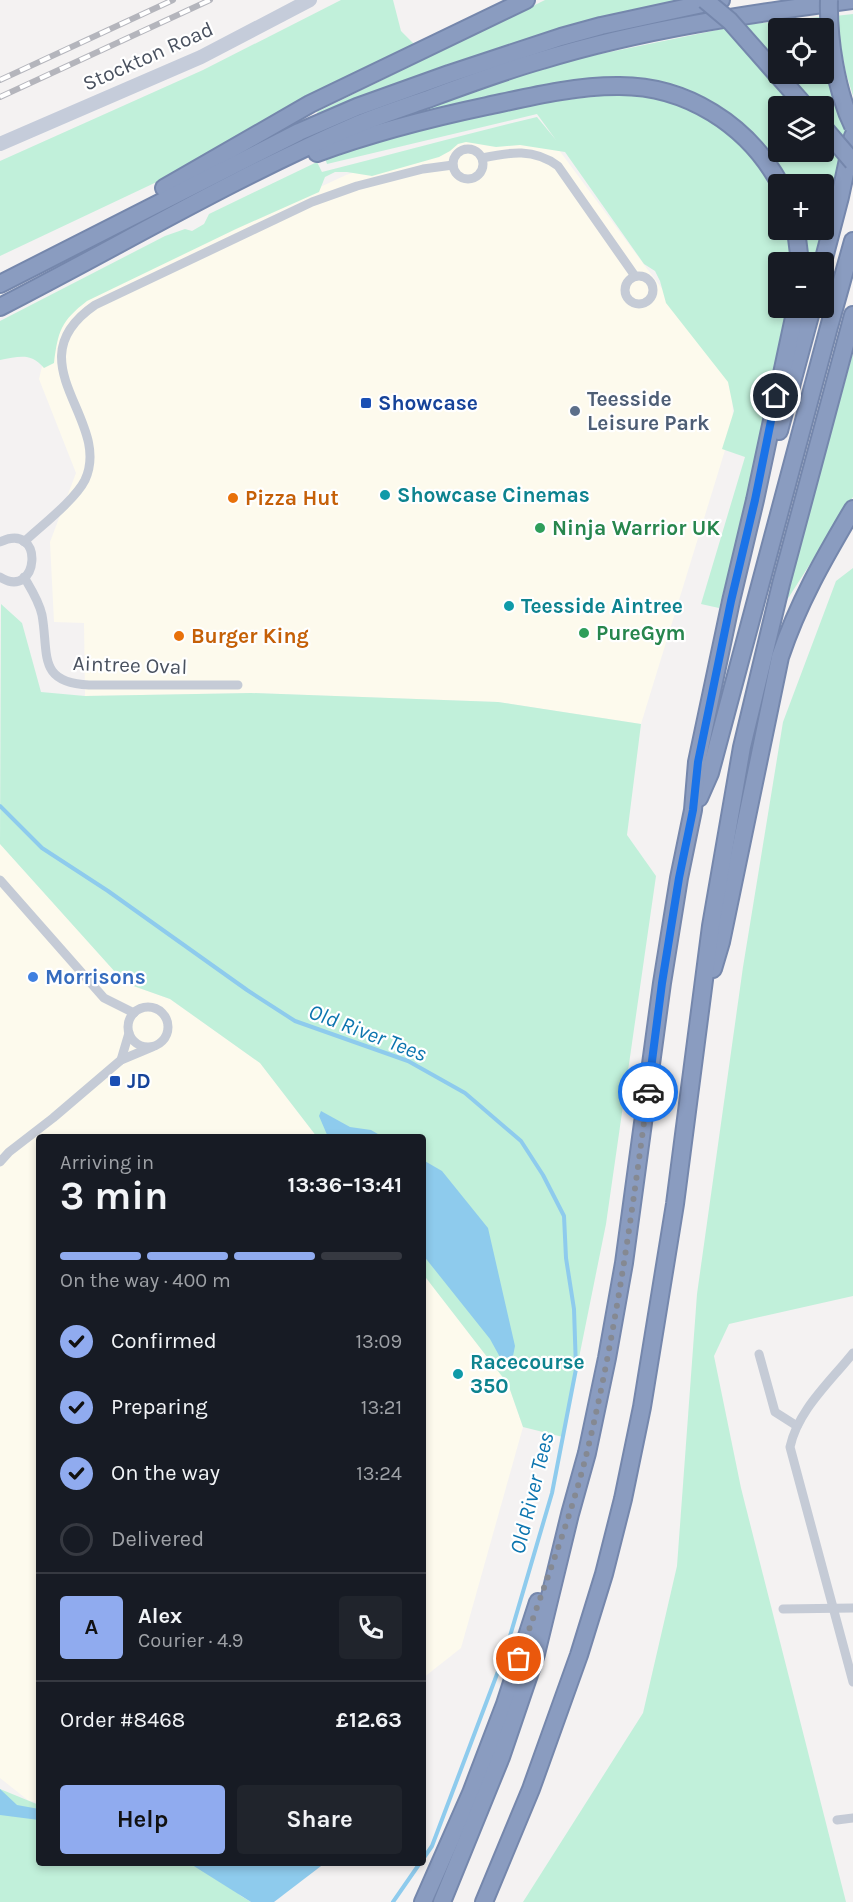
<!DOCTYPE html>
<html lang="en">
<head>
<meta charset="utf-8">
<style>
	:root { --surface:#171b24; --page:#20242c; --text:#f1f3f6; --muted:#9ea1a6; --line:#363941; --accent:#90abef }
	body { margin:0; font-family:Karla,sans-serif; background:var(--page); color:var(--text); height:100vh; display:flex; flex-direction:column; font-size:22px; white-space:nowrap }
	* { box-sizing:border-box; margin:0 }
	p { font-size:20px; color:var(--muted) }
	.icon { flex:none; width:33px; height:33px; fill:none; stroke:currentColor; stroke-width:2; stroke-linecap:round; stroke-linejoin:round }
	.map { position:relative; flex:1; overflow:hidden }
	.sheet { position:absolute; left:36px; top:1134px; width:390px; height:732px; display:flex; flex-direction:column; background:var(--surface); border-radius:6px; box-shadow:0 3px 9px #0003 }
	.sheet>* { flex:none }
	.tools { position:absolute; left:768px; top:18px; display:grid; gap:12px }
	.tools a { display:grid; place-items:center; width:66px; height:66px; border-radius:6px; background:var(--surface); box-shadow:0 3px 9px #0003; font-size:30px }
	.pin { position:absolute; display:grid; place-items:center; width:51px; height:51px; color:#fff; margin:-26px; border:3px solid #fff; border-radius:50%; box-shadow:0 2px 6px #0007 }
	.courier { position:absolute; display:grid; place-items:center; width:60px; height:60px; margin:-30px; border:4px solid #1a73e8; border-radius:50%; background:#fff; color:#222; box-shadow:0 2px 8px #0007 }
	.head em { font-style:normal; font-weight:700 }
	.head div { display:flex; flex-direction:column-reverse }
	.head { display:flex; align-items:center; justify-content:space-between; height:102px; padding:0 24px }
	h1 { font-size:39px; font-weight:700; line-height:45px }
	.bar { display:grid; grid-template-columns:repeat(4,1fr); gap:9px 6px; align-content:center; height:72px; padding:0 24px }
	.bar i { height:8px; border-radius:4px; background:var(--line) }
	.bar .on { background:var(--accent) }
	.bar p { grid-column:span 4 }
	.line { display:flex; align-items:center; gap:15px; padding:0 24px; border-top:2px solid var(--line) }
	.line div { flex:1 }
	.round { display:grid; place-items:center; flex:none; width:63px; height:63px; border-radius:6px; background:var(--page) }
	ol { padding:0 24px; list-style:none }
	li { display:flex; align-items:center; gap:18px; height:66px }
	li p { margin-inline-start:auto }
	li .icon { padding:6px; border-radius:50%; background:var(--accent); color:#111; stroke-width:4 }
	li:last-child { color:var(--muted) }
	li i { width:33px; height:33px; border:3px solid var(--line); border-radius:50% }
	.action { display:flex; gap:12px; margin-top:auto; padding:12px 24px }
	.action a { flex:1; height:69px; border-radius:6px; background:var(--accent); color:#111; font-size:24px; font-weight:700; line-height:69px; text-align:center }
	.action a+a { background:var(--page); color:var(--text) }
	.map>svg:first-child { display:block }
	.commercial { fill:#fdfaed }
	.green { fill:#c1f0da }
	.water { fill:#8ecbed }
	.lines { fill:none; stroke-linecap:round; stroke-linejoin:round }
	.stream { stroke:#8ecbed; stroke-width:4 }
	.highway-casing { stroke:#7587ac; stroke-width:20 }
	.street { stroke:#c5cbd6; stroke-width:9 }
	.secondary { stroke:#c5ccda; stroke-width:14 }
	.highway { stroke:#8a9cc0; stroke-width:16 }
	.rail-casing { stroke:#b4b5bc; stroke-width:6 }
	.rail { stroke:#fff; stroke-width:4; stroke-dasharray:11; stroke-linecap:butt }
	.highway-bridge-casing { stroke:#7587ac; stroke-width:20; stroke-linecap:butt }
	.highway-bridge { stroke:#8a9cc0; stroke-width:16 }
	.done { stroke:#858992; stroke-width:6; stroke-dasharray:0 10.8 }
	.route { stroke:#1a73e8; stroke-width:8 }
	.transit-dot { fill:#1a4fb4; stroke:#fff; stroke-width:2 }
	.service-dot { fill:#5c6f8a; stroke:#fff; stroke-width:2 }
	.culture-dot { fill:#0f9aa8; stroke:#fff; stroke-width:2 }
	.food-dot { fill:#e8710a; stroke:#fff; stroke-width:2 }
	.leisure-dot { fill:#2e9e5b; stroke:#fff; stroke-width:2 }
	.shop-dot { fill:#3f7fe0; stroke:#fff; stroke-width:2 }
	.labels { text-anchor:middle; stroke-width:4.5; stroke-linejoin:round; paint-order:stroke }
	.street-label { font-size:21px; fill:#49515f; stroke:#fff }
	.service-label { font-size:21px; font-weight:bold; fill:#4e5e75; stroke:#fff; text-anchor:start }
	.transit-label { font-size:21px; font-weight:bold; fill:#164399; stroke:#fff; text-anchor:start }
	.culture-label { font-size:21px; font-weight:bold; fill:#0d838f; stroke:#fff; text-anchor:start }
	.food-label { font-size:21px; font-weight:bold; fill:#c56008; stroke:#fff; text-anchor:start }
	.leisure-label { font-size:21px; font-weight:bold; fill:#27864d; stroke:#fff; text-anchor:start }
	.shop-label { font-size:21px; font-weight:bold; fill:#366cbe; stroke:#fff; text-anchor:start }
	.water-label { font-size:22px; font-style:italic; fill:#0c75af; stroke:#fff }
</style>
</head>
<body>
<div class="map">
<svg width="853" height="1902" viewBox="0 0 853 1902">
	<rect width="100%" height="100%" fill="#f4f2f2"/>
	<g class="commercial">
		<path d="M524,126L553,142L732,383L733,424L641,724L498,702L251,693L85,696L84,623L54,622L50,542L76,473L39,379L51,329L87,295L346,175L434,147Z"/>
		<path d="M0,844L125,983L170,999L260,1063L317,1137H39V1802L29,1801L0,1778Z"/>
		<path d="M423,1274L508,1384L523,1427L461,1648L423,1678Z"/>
	</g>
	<g class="green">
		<path d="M341,0H393L401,31L414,44L255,127L163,179L0,256V161L203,70Z"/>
		<path d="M545,0H681L638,10L320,117L317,112Z"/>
		<path d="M853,14V96L846,73L835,16Z"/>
		<path d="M819,17L820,28H778V66L743,25Z"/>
		<path d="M727,28L795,106H778V152H824V141L841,163L815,262H807L805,230H824V184H788L755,139L635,81L390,125L389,120L484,86L561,62Z"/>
		<path d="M824,57L835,99L849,139L846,146L824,119V106H813L785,74H824Z"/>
		<path d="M614,94L656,98L697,112L729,133L757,162L769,177L778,196V230H789L794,262H778V308H790L741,524L719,608L701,604L745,457L722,449L734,411L728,382L666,303L660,281L655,271L644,264L565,152L520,145L496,147L466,142L458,144L450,151L439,157L372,176L347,172H335L325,177L319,192L236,229L87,301C61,321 58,331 54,363L44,368C30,352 19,357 0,360V321L165,236L185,229L192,231L204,224L209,214L317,162L322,172C393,154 465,134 537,117L556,140L537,114L327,164L325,158L452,121L526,105Z"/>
		<path d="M853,353V497L787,600L798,552Z"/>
		<path d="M853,568V1296L729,1324L714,1356L741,1488L846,1902H523L643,1713L677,1566L697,1294L743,967L783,722L836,581Z"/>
		<path d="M1,604L22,623L41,692L85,696L251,693L498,702L641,724L627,835L656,876L606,1224L563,1437L523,1427L508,1384L423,1274V1137H317L260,1063L170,999L125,983L0,844Z"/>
		<path d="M0,1789L39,1805V1863H206L241,1896L251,1902H0Z"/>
	</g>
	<g class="water">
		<path d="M321,1111L350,1127L371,1130L383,1137H328L319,1116Z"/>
		<path d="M423,1160L442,1171L488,1228L515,1346L513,1356L501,1359L490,1339L423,1255Z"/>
		<path d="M0,1789L17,1805L39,1809V1820L0,1815Z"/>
		<path d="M189,1863H325L274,1902H251Z"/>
	</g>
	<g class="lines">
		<g class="stream">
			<path d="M0,806L42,848L108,891L247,990L295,1021L408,1061L465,1093L521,1141L543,1175L564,1216L566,1258L574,1309L576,1369L552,1493L505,1653L432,1846L423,1859"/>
			<path d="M393,1902L420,1863"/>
		</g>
		<defs>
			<g id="highway">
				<path d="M317,153C372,133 430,118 487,106C529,97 574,86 617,86C686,85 748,125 780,184"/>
				<path d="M164,188L310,104L526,0"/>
				<path d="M796,230L800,262"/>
				<path d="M823,262L840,197L853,136"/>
				<path d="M0,284L299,132L357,107L449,74L561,37L601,26L721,0"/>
				<path d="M0,307C119,246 233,178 356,125C378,116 402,108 425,100C463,86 503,71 542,60C643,29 749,14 853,0"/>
				<path d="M779,431L812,308"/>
				<path d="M699,798L710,773L829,327L853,241"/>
				<path d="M713,969L721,942L780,657C798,603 824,558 853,509"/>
				<path d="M423,1902L471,1793L505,1704L538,1602"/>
				<path d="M442,1902L501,1757L536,1654L570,1514L587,1453L607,1358L624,1263L662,983L679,878L693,810L697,762L731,601L755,500L796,308"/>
				<path d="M484,1902L531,1789L579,1655L604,1574L623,1499L642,1407L675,1204L711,926L742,747L781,584L853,315"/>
			</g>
		</defs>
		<use href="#highway" class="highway-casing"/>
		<g class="street">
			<circle cx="468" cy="164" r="15"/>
			<path d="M482,158C510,152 534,148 558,166L635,276"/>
			<circle cx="639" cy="290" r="14"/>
			<path d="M0,542C46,520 39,602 0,577"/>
			<path d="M24,542C41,526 75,500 85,480C113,420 12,362 95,305L312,202L357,186L423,169L453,165"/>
			<path d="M24,577C31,589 39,601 42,615C49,654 37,683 89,685H238"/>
			<path d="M0,880L104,998L134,1013"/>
			<circle cx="148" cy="1027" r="20"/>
			<path d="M121,1060L129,1033"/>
			<path d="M0,1162L9,1152L53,1118L121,1060L152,1047"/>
			<path d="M853,1353C830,1382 798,1410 790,1447L853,1682"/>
			<path d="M759,1354L775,1412L797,1426"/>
			<path d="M783,1609L853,1608"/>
			<path d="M837,1820L853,1818"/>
		</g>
		<path class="secondary" d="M0,144L201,57L310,0"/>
		<use href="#highway" class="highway"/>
		<defs>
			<g id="rail">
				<path d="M0,80L173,0"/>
				<path d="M0,97L210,0"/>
			</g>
		</defs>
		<use href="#rail" class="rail-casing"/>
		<use href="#rail" class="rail"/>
		<defs>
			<g id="highway-bridge">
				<path d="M705,0L730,21L805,106"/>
				<path d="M829,0C828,38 836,91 853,126"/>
				<path d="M824,128L853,162"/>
			</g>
		</defs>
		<use href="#highway-bridge" class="highway-bridge-casing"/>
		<use href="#highway-bridge" class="highway-bridge"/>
	</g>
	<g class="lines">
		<path class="done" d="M519,1659C542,1590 570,1522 587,1452C616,1333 632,1213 648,1092"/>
		<path class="route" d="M648,1092L662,983L679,878L693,810L698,762L731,601L755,500L776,396"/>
	</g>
	<g class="transit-dot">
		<rect x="360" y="397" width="12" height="12" rx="3"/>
		<rect x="109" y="1075" width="12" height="12" rx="3"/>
	</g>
	<circle class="service-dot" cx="575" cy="411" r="6"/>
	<g class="culture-dot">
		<circle cx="385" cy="495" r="6"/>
		<circle cx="509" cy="606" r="6"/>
		<circle cx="458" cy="1374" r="6"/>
	</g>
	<g class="food-dot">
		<circle cx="233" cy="498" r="6"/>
		<circle cx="179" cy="636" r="6"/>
	</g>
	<g class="leisure-dot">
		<circle cx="540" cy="528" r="6"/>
		<circle cx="584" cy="633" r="6"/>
	</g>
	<circle class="shop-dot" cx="33" cy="977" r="6"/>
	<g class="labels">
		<g class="street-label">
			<text transform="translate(148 56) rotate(-24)" y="7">Stockton Road</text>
			<text transform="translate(130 665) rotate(2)" y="7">Aintree Oval</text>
		</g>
		<g class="service-label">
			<text x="587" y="406">Teesside<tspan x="587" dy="24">Leisure Park</tspan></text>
		</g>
		<g class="transit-label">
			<text x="378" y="410">Showcase</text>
			<text x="127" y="1088">JD</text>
		</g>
		<g class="culture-label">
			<text x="397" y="502">Showcase Cinemas</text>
			<text x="521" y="613">Teesside Aintree</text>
			<text x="470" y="1369">Racecourse<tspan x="470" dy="24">350</tspan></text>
		</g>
		<g class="food-label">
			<text x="245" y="505">Pizza Hut</text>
			<text x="191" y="643">Burger King</text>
		</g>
		<g class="leisure-label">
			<text x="552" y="535">Ninja Warrior UK</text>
			<text x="596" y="640">PureGym</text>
		</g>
		<g class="shop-label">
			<text x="45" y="984">Morrisons</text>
		</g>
		<g class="water-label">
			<text transform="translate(368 1032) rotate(21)" y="8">Old River Tees</text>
			<text transform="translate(531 1493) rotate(-76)" y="8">Old River Tees</text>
		</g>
	</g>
</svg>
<div class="tools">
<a><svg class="icon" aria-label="locate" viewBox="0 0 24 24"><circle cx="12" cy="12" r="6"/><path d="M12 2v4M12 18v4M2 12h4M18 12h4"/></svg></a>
<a><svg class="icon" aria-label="layers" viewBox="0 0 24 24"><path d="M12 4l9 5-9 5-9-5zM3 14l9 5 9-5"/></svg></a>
<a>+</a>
<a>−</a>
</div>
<div class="pin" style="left:519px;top:1659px;background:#ea580c"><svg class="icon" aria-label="bag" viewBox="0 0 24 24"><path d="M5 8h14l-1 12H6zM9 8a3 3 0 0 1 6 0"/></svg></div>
<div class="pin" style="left:776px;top:396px;background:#1f2937"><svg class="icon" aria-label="home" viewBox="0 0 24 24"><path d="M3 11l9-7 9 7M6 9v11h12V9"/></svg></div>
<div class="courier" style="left:648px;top:1092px"><svg class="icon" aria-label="car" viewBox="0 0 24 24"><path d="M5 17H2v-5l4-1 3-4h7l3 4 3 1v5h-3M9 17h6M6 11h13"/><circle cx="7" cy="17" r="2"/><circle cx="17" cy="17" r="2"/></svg></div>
<section class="sheet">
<div class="head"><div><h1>3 min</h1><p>Arriving in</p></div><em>13:36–13:41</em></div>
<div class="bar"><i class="on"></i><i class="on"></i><i class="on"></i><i></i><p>On the way · 400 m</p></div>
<ol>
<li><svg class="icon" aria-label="check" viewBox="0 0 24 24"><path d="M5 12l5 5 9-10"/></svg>Confirmed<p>13:09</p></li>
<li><svg class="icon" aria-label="check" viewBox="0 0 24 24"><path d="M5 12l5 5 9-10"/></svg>Preparing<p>13:21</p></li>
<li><svg class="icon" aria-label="check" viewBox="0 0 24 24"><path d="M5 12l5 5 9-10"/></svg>On the way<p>13:24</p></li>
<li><i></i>Delivered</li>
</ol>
<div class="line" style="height:108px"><b class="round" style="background:var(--accent);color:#111">A</b><div><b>Alex</b><p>Courier · 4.9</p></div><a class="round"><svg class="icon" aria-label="phone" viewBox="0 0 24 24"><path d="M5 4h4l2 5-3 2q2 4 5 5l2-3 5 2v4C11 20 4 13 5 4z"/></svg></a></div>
<div class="line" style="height:78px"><div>Order #8468</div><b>£12.63</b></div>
<div class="action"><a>Help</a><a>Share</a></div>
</section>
</div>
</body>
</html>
